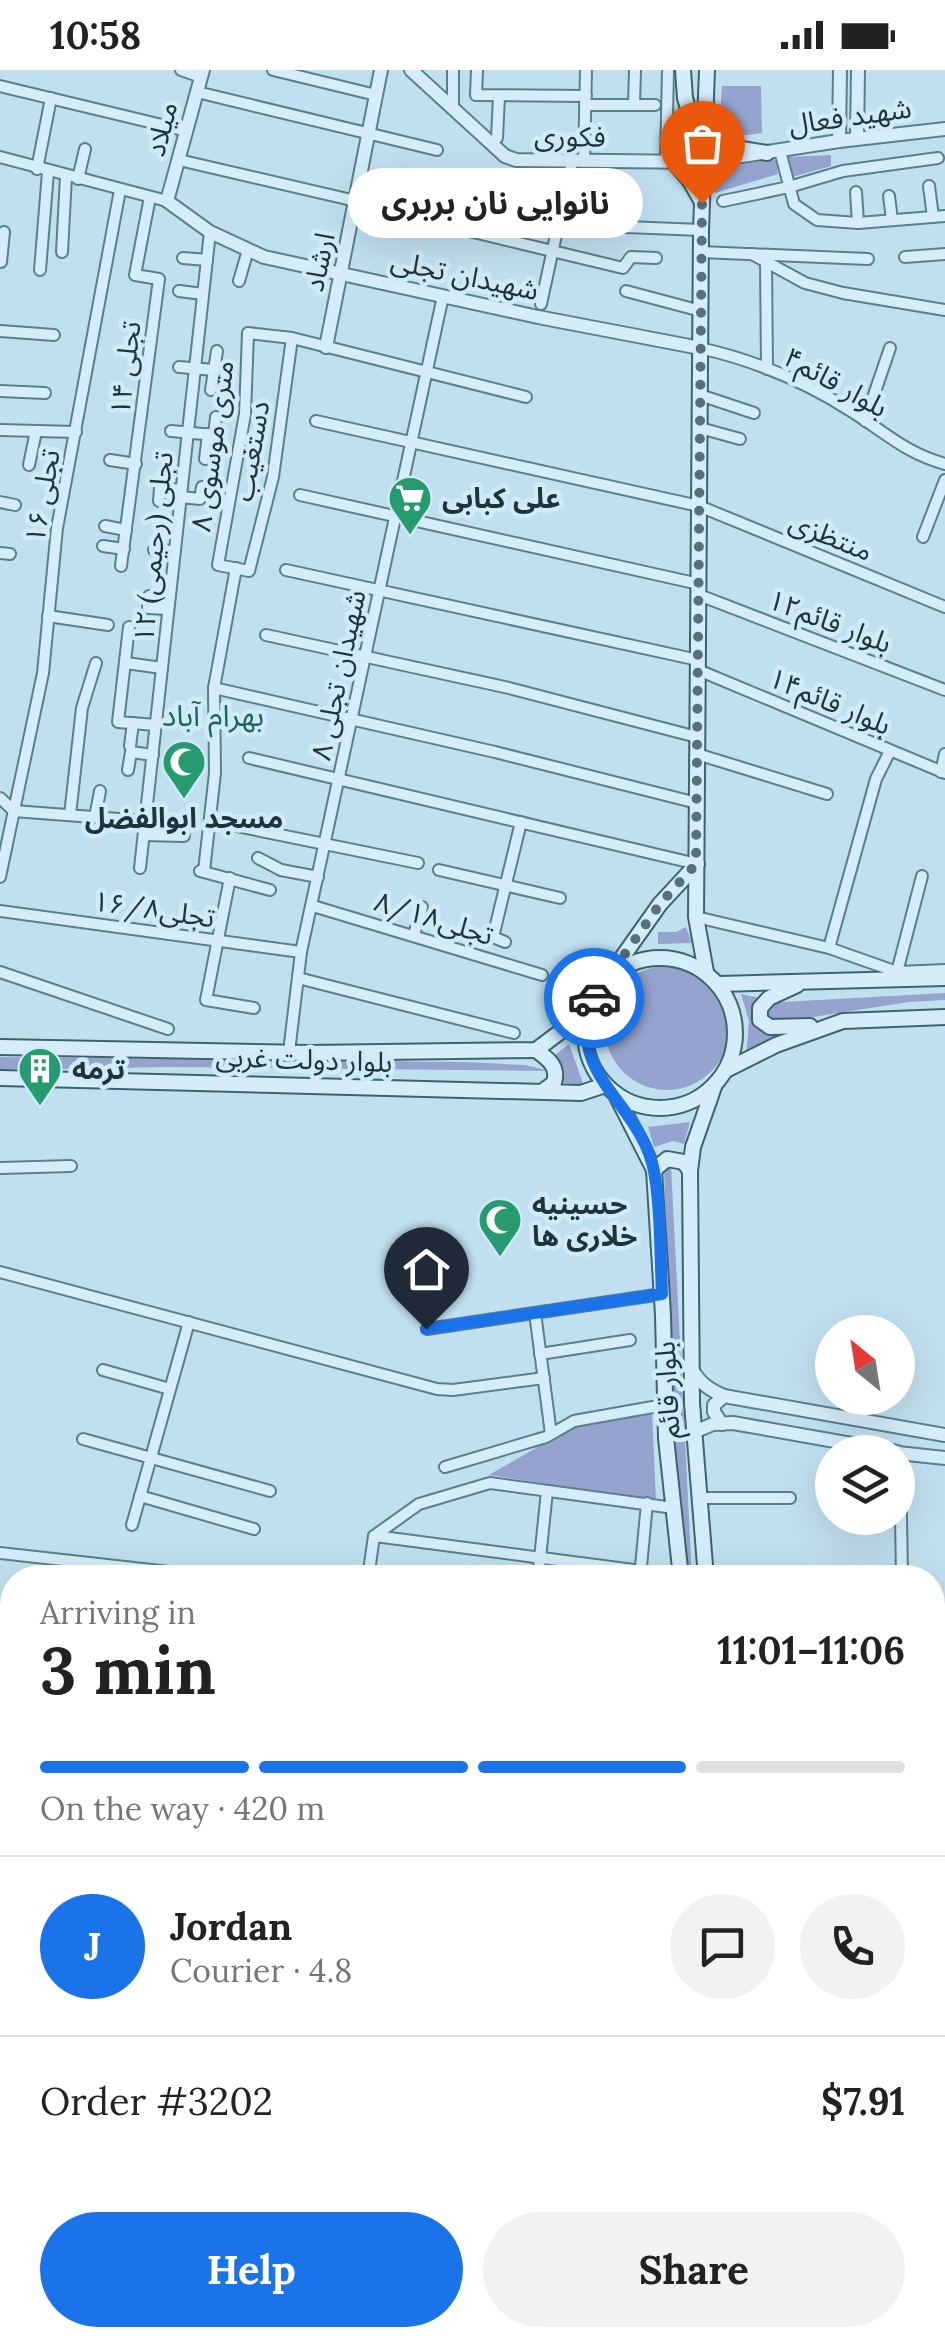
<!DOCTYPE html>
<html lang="en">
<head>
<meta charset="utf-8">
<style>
	:root { --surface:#fff; --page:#f2f2f2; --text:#222; --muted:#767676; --line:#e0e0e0; --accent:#1a73e8 }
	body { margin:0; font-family:Lora,"Noto Sans Arabic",serif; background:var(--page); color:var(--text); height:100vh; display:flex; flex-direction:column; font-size:38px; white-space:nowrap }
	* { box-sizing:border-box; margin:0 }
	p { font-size:32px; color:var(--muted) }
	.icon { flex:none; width:55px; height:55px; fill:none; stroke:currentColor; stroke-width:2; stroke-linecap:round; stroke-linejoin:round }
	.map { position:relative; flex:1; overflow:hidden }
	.panel { position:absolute; left:0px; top:1495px; width:945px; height:782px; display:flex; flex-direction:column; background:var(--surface); border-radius:40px 40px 0 0; box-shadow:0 10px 40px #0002 }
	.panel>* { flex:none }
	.needle { width:65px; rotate:330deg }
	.controls { position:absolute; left:815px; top:1245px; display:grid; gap:20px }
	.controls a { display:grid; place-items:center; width:100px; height:100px; border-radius:50%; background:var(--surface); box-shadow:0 10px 40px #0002; font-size:50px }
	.pin { position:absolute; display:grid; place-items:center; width:85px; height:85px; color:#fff; margin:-102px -42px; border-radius:50% 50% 50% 0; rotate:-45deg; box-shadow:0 0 10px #0007 }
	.pin .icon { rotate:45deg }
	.courier { position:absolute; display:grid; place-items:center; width:100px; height:100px; margin:-50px; border:8px solid #1a73e8; border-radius:50%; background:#fff; color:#222; box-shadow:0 2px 12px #0007 }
	.bubble { position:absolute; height:70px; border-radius:35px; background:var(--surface); box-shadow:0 10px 40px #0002; font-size:32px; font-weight:700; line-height:70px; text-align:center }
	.summary em { font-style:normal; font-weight:700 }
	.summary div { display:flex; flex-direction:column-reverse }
	.summary { display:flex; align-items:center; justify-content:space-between; height:170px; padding:0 40px }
	h1 { font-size:65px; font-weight:700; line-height:75px }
	.bar { display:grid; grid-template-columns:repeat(4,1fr); gap:15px 10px; align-content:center; height:120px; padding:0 40px }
	.bar i { height:12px; border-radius:8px; background:var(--line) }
	.bar .active { background:var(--accent) }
	.bar p { grid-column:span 4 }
	.line { display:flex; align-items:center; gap:25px; padding:0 40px; border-top:2px solid var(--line) }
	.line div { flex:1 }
	.round { display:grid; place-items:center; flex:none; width:105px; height:105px; border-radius:52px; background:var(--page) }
	.button { display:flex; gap:20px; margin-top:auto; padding:20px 40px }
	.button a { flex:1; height:115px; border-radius:60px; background:var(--accent); color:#fff; font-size:40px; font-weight:700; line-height:115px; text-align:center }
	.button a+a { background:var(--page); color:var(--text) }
	.status { display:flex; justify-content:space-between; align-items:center; height:70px; padding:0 50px; background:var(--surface); direction:ltr }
	.status svg { height:28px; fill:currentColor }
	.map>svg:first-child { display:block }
	.green { fill:#95a3ce }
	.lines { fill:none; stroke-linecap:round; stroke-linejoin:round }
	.minor-casing { stroke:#58818a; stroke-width:14 }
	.tertiary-casing { stroke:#58818a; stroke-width:16 }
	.secondary-casing { stroke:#3b656b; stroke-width:18 }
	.minor { stroke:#d5edfa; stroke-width:10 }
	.tertiary { stroke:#d5edfa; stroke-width:12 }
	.secondary { stroke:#d5edfa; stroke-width:14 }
	.done { stroke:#567179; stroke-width:10; stroke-dasharray:0 18 }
	.route { stroke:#1a73e8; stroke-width:12 }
	.labels { text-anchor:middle; stroke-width:9; stroke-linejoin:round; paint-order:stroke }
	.street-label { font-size:28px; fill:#1d3539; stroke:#d1eaf7 }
	.poi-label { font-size:28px; font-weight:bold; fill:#1d3539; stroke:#d1eaf7; text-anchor:start }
	.neighbourhood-label { font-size:30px; fill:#1b675b; stroke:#d1eaf7 }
</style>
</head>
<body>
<div class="status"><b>10:58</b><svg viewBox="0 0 49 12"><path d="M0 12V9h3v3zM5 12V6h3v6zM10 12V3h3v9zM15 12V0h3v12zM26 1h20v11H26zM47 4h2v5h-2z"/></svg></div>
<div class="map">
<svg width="945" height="2276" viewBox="0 0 945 2276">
	<rect width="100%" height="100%" fill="#c1e0ef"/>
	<g class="green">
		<path d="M722,16H761L762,63L733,67L719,62Z"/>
		<path d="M831,85V96L792,107L788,87Z"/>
		<path d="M776,90L778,104L715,123L712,114C726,92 752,93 776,90Z"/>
		<path d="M686,857L692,873L658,874V862H676Z"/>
		<circle cx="667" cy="958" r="62"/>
		<path d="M945,923V930L909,932L781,952L765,949L764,941L769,935L783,932Z"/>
		<path d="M741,924L759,928L752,949L759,960L777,965L746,987L749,951Z"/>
		<path d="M569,974L584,1016L560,1012L563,1004L555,985Z"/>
		<path d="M0,987L464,992L525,995L551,1001L167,997L0,1000Z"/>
		<path d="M690,1052L684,1074L673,1071L654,1077L648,1057Z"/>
		<path d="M671,1096L692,1507H688L673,1373L664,1098Z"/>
		<path d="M652,1341L656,1431L489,1405L574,1356Z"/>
		<path d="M0,1626L12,1679V1715L0,1661Z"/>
		<path d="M10,1820L12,1822V1877L0,1835V1821Z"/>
		<path d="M74,2265H109L111,2276H76Z"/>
		<path d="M658,2265H759L736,2276H663Z"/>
	</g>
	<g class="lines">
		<defs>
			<g id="minor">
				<path d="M181,0L201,7"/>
				<path d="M273,0L376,25"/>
				<path d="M477,0L476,25L586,26"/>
				<path d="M0,16L187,61"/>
				<path d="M197,22L437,80"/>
				<path d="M585,35H655"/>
				<path d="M634,35L635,0"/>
				<path d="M453,39V0"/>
				<path d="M497,68L499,26"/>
				<path d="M780,81L794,134L817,150L858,153L945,146"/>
				<path d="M0,87L167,131"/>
				<path d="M179,90L412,144"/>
				<path d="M666,91L668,0"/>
				<path d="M584,92L586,0"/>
				<path d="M37,99L51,28"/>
				<path d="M78,109L85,79"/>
				<path d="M929,116L933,147"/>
				<path d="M856,122L858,153"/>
				<path d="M889,126L892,150"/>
				<path d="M723,131L789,117L843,101L938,88"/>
				<path d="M444,155L623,198L631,187L656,188"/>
				<path d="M601,156L701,160"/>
				<path d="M62,182L66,106"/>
				<path d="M701,182L868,189"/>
				<path d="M752,184L805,213L843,223L945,240"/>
				<path d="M905,187L945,184"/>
				<path d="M183,188L207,190"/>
				<path d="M1,192L4,162"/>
				<path d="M766,192L767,299"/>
				<path d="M40,200L48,102"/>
				<path d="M239,211L248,180"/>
				<path d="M179,221L203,224"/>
				<path d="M626,221L701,241"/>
				<path d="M541,234L572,92"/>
				<path d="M0,261L54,265"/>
				<path d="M292,268L273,407L249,501L218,495L245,344L248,263L292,268L526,327"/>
				<path d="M700,278C753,290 806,312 851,341C885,362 905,383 945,394"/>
				<path d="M179,297L214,300"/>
				<path d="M211,320L217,281"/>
				<path d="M0,321L45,323"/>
				<path d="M700,325L754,343"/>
				<path d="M316,351L699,436L945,537"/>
				<path d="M865,351L890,278"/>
				<path d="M700,358L740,369"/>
				<path d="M0,360L76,362"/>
				<path d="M171,361L214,365L216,347"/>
				<path d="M205,389L208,364"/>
				<path d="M110,390L136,394"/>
				<path d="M29,395L36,361"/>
				<path d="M300,425L699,514"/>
				<path d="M181,427L200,429L202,417"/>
				<path d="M159,431L160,418L181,420"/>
				<path d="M0,432L15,435"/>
				<path d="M105,456L126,460"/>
				<path d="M923,467L945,410"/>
				<path d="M103,476L124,479"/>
				<path d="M154,480L175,481"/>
				<path d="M0,483L10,484"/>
				<path d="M121,496L159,209L135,205L150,127"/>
				<path d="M286,500L698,590"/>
				<path d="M699,525L945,620"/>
				<path d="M149,526L148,538L168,539"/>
				<path d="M48,546L108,555"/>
				<path d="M129,557L118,652L156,655"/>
				<path d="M266,565L509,618L697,667"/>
				<path d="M126,593L162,598"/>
				<path d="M698,600L945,703"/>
				<path d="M214,618L495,682L697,733"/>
				<path d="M130,676L133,653"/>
				<path d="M697,684L827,724"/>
				<path d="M249,688L697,794"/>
				<path d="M128,700L131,682L153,685"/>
				<path d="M941,702L945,684"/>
				<path d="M0,728L14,741"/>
				<path d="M14,741L145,751"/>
				<path d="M70,745L82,638L96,593"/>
				<path d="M95,747L100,721"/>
				<path d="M212,751L418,793"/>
				<path d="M144,765L184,766"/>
				<path d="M258,788L281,800L318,807"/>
				<path d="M140,798L210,162"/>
				<path d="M439,800L560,828"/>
				<path d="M200,801L270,820"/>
				<path d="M204,801L215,703L214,618L236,498"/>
				<path d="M0,807L43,603L57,458L120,120"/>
				<path d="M230,808L206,930L254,938"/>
				<path d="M313,836L542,905"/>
				<path d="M0,841L301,882"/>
				<path d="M696,847L829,878L897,902L945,900"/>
				<path d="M414,865L422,837"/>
				<path d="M505,872L493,867L521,752"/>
				<path d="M829,878L876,709L890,681"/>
				<path d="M0,902L168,959"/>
				<path d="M897,902L922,806"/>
				<path d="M298,908L514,963"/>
				<path d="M289,982L301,882L443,226"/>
				<path d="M0,1098L71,1096"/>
				<path d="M0,1202L437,1319L453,1320L544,1308"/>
				<path d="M535,1243L551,1364"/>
				<path d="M427,1259L662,1224"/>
				<path d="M540,1284L630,1270"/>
				<path d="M103,1300L170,1319"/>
				<path d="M83,1369L270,1421"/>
				<path d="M900,1383L902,1508"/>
				<path d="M445,1397L546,1367L574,1351L664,1335"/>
				<path d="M140,1426L254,1459"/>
				<path d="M699,1428H790"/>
				<path d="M132,1455L189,1252"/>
				<path d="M374,1466L419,1434L490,1413L674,1438"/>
				<path d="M375,1466L680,1506"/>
				<path d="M0,1483L223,1508"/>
				<path d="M640,1507L647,1433"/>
				<path d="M368,1508L374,1466"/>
				<path d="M538,1508L547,1421"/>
				<path d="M932,1556L945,1554"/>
				<path d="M932,1598L945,1592"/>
				<path d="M932,1613L945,1639"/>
				<path d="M932,1680L945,1674"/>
				<path d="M932,1769L945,1762"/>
				<path d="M932,1902L945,1896"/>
				<path d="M932,1917L945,1941"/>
				<path d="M932,1976L945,1969"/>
				<path d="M932,2018L945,2012"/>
				<path d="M932,2062L945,2056"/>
				<path d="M0,2078L12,2079"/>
				<path d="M0,2120L12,2123"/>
				<path d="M932,2135L945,2129"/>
				<path d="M0,2186L12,2188"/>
				<path d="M0,2250L12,2252"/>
				<path d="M932,2250L943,2276"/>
				<path d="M68,2265L71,2276"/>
				<path d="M281,2276L307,2265"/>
				<path d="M485,2276L511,2265"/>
			</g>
			<g id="tertiary">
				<path d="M203,0L167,131L210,162L264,187L538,247L700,278"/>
				<path d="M411,0L505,86L516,90L703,92L839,71L945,59"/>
				<path d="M857,68L858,0"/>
				<path d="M839,71L840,0"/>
				<path d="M326,277L381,0"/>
				<path d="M692,1299C699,1313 710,1320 724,1326L945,1365"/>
				<path d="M722,1354L714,1342V1335L724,1326"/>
				<path d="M694,1362L713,1354L733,1353L897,1382"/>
				<path d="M898,1383L945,1388"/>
				<path d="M199,1508V1505"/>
				<path d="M0,1560L12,1612"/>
				<path d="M0,1702L12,1757"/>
				<path d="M932,1812L945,1810"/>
				<path d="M0,2017L12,2019"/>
				<path d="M932,2184L945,2178"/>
				<path d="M932,2203L945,2197"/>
				<path d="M125,2265L127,2276"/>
				<path d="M155,2265L158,2276"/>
				<path d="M432,2265L436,2276"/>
				<path d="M886,2265L891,2276"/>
				<path d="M913,2265L917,2276"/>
				<path d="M748,2276L769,2265"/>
				<path d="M784,2276L807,2265"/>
			</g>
			<g id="secondary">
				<path d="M683,0L685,28L700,82"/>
				<path d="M705,65L724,76L767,83"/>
				<path d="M674,92L690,111L702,132"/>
				<circle cx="660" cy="963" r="75"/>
				<path d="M614,899L660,834L697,794"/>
				<path d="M706,902L696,847L701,160L707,0"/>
				<path d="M719,914L945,908"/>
				<path d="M797,915L769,928L760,938V950L770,957L810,956"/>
				<path d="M0,977L309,983L536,980L588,941"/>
				<path d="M536,980C548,989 559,996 554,1013L543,1021"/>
				<path d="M726,1000L776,975L843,951L945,947"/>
				<path d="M0,1008L581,1023L605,1015"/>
				<path d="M615,1023L654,1100L663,1245L666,1368L681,1508"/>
				<path d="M654,1100L667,1089L684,1092L690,1101"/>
				<path d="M706,1508L692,1333L690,1101L693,1077L715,1014"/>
			</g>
		</defs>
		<use href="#minor" class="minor-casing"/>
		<use href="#tertiary" class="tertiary-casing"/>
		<use href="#secondary" class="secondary-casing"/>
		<use href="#minor" class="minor"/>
		<use href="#tertiary" class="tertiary"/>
		<use href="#secondary" class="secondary"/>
	</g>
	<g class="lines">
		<path class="done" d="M594,928L660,834L696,794L702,133"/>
		<path class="route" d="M426,1259L662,1224C660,1184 661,1140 654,1101C641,1032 563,1005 594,928"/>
	</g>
	<defs>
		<symbol id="supermarket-pin" viewBox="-11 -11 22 30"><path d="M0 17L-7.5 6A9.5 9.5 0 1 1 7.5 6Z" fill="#269b6f" stroke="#d1eaf7"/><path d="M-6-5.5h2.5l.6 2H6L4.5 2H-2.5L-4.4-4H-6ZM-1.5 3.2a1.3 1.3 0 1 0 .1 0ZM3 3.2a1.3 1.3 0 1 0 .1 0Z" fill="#fff"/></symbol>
		<symbol id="mosque-pin" viewBox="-11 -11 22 30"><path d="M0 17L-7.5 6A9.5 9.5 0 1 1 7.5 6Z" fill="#269b6f" stroke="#d1eaf7"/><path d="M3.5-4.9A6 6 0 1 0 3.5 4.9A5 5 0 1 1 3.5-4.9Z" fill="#fff"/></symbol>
		<symbol id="building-pin" viewBox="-11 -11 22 30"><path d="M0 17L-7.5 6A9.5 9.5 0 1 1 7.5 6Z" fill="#269b6f" stroke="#d1eaf7"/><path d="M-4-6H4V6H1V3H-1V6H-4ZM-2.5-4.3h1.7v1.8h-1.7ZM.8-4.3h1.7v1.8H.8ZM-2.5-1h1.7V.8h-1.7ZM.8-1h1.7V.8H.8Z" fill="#fff"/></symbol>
	</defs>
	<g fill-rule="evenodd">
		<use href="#supermarket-pin" x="385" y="403" width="50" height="68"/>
		<use href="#mosque-pin" x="159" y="667" width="50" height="68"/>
		<use href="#building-pin" x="15" y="974" width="50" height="68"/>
		<use href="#mosque-pin" x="475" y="1125" width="50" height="68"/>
	</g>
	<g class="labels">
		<g class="street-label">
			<text transform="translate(850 46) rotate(-8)" y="10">شهید فعال</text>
			<text transform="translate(161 59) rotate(-75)" y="10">میلاد</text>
			<text transform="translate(570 66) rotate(1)" y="10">فکوری</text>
			<text transform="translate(319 192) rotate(-78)" y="10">ارشاد</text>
			<text transform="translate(465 205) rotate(12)" y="10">شهیدان تجلی</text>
			<text transform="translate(125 298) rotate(-83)" y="10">تجلی ۱۴</text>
			<text transform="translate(836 312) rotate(29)" y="10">بلوار قائم۴</text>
			<text transform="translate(212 376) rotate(-82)" y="10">۸ متری موسوی</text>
			<text transform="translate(251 381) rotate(-80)" y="10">دستغیب</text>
			<text transform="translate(42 426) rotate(-80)" y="10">۱۶ تجلی</text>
			<text transform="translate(831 466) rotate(22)" y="10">منتظزی</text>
			<text transform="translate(153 477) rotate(-84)" y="10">۱۲ تجلی (رحیمی)</text>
			<text transform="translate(830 551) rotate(21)" y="10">بلوار قائم۱۲</text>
			<text transform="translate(338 605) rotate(-78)" y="10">شهیدان تجلی ۸</text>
			<text transform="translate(830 631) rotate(23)" y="10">بلوار قائم۱۴</text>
			<text transform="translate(154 839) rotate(8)" y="10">تجلی۱۶/۸</text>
			<text transform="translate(434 848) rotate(17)" y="10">تجلی۸/۱۸</text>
			<text transform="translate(304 989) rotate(2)" y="10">بلوار دولت غربی</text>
			<text transform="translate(667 1320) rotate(-93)" y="10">بلوار قائم</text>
		</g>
		<g class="poi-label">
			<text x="442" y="438">علی کبابی</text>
			<text x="184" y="758" text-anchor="middle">مسجد ابوالفضل</text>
			<text x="72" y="1009">ترمه</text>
			<text x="532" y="1144">حسینیه<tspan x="532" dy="32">خلاری ها</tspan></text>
		</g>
		<g class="neighbourhood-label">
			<text x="213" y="656">بهرام آباد</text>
		</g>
	</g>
</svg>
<div class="controls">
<a><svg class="needle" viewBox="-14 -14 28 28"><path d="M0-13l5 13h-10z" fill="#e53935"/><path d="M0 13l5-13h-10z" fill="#767676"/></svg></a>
<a><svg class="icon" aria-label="layers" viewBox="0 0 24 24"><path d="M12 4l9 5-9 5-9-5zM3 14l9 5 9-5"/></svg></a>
</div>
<div class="pin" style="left:702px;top:133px;background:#ea580c"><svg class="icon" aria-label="bag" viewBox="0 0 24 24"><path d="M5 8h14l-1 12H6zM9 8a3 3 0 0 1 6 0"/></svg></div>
<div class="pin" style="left:426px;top:1259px;background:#1f2937"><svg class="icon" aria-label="home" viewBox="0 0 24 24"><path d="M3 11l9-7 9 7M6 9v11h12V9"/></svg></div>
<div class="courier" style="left:594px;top:928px"><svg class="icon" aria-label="car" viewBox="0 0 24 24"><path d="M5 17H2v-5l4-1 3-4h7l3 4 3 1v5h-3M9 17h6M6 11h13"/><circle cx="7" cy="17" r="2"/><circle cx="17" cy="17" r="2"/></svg></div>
<div class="bubble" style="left:348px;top:98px;width:295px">نانوایی نان بربری</div>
<section class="panel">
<div class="summary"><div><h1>3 min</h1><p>Arriving in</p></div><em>11:01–11:06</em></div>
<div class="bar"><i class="active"></i><i class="active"></i><i class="active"></i><i></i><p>On the way · 420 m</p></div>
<div class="line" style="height:180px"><b class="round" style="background:var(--accent);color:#fff">J</b><div><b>Jordan</b><p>Courier · 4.8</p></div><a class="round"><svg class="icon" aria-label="chat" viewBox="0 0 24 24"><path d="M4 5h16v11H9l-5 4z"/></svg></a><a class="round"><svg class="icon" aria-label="phone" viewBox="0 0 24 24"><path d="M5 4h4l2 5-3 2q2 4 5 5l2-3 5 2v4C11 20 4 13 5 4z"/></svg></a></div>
<div class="line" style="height:130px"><div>Order #3202</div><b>$7.91</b></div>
<div class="button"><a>Help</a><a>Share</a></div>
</section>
</div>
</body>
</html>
